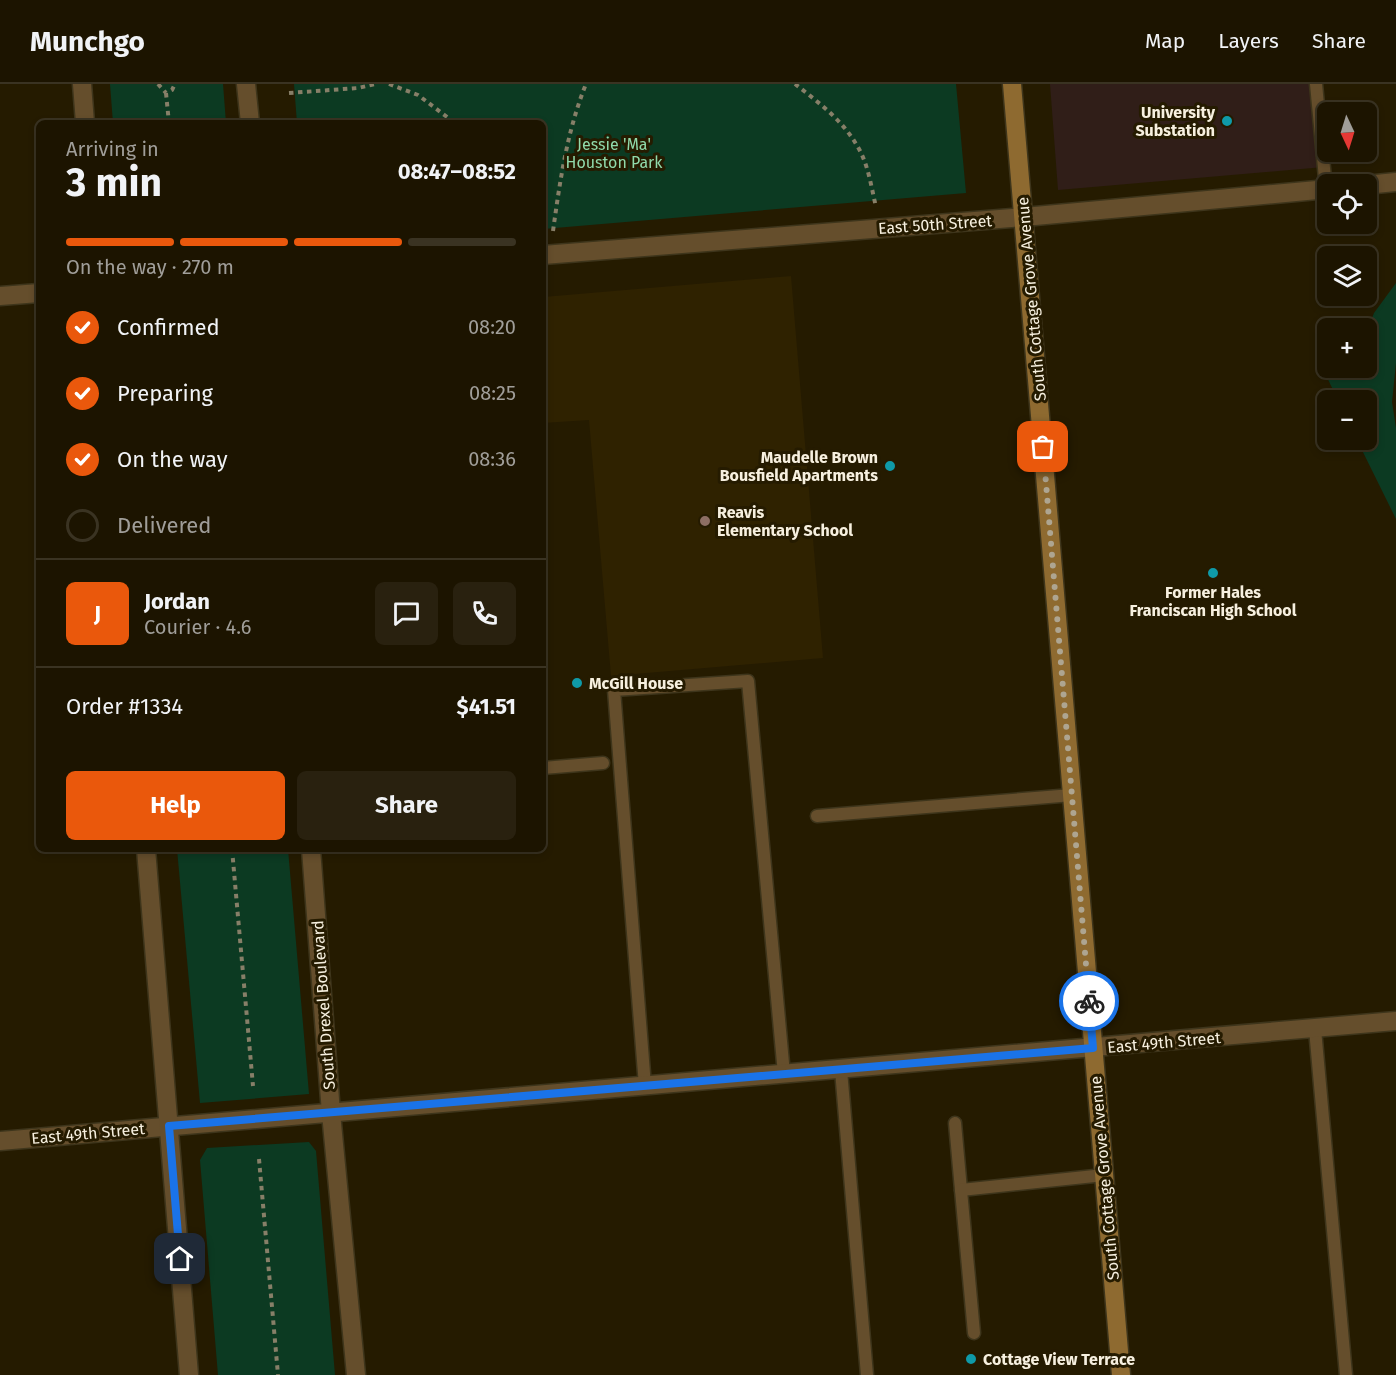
<!DOCTYPE html>
<html lang="en">
<head>
<meta charset="utf-8">
<style>
	:root { --surface:#1c1400; --page:#29210f; --text:#f1f3f6; --muted:#a09e99; --line:#3a3322; --accent:#ea580c }
	body { margin:0; font-family:"Fira Sans",sans-serif; background:var(--page); color:var(--text); height:100vh; display:flex; flex-direction:column; font-size:22px; white-space:nowrap }
	* { box-sizing:border-box; margin:0 }
	p { font-size:20px; color:var(--muted) }
	.icon { flex:none; width:33px; height:33px; fill:none; stroke:currentColor; stroke-width:2; stroke-linecap:round; stroke-linejoin:round }
	.map { position:relative; flex:1; overflow:hidden }
	.sheet { position:absolute; left:36px; top:36px; width:510px; height:732px; display:flex; flex-direction:column; background:var(--surface); border-radius:9px; box-shadow:0 3px 9px #0003,0 0 0 2px var(--line) }
	.sheet>* { flex:none }
	.needle { width:39px; rotate:176deg }
	.controls { position:absolute; left:1317px; top:18px; display:grid; gap:12px }
	.controls a { display:grid; place-items:center; width:60px; height:60px; border-radius:9px; background:var(--surface); box-shadow:0 3px 9px #0003,0 0 0 2px var(--line); font-size:30px }
	.pin { position:absolute; display:grid; place-items:center; width:51px; height:51px; color:#fff; margin:-26px; border-radius:12px; box-shadow:0 3px 9px #0006 }
	.courier { position:absolute; display:grid; place-items:center; width:60px; height:60px; margin:-30px; border:4px solid #1a73e8; border-radius:50%; background:#fff; color:#222; box-shadow:0 2px 8px #0007 }
	.summary em { font-style:normal; font-weight:700 }
	.summary div { display:flex; flex-direction:column-reverse }
	.summary { display:flex; align-items:center; justify-content:space-between; height:102px; padding:0 30px }
	h1 { font-size:39px; font-weight:700; line-height:45px }
	.bar { display:grid; grid-template-columns:repeat(4,1fr); gap:9px 6px; align-content:center; height:72px; padding:0 30px }
	.bar i { height:8px; border-radius:4px; background:var(--line) }
	.bar .active { background:var(--accent) }
	.bar p { grid-column:span 4 }
	.line { display:flex; align-items:center; gap:15px; padding:0 30px; border-top:2px solid var(--line) }
	.line div { flex:1 }
	.round { display:grid; place-items:center; flex:none; width:63px; height:63px; border-radius:9px; background:var(--page) }
	ol { padding:0 30px; list-style:none }
	li { display:flex; align-items:center; gap:18px; height:66px }
	li p { margin-inline-start:auto }
	li .icon { padding:6px; border-radius:50%; background:var(--accent); color:#fff; stroke-width:4 }
	li:last-child { color:var(--muted) }
	li i { width:33px; height:33px; border:3px solid var(--line); border-radius:50% }
	.cta { display:flex; gap:12px; margin-top:auto; padding:12px 30px }
	.cta a { flex:1; height:69px; border-radius:9px; background:var(--accent); color:#fff; font-size:24px; font-weight:700; line-height:69px; text-align:center }
	.cta a+a { background:var(--page); color:var(--text) }
	header { display:flex; align-items:center; gap:36px; box-sizing:border-box; height:84px; padding:0 30px; background:var(--surface); border-bottom:2px solid var(--line) }
	header strong { font-size:28px }
	nav { display:flex; gap:33px; margin-inline-start:auto; font-size:21px }
	.map>svg:first-child { display:block }
	.built { fill:#2f2200 }
	.industrial { fill:#301e18 }
	.green { fill:#0c3a22 }
	.lines { fill:none; stroke-linecap:round; stroke-linejoin:round }
	.service-casing { stroke:#3e351b; stroke-width:15 }
	.minor-casing { stroke:#3e351b; stroke-width:21 }
	.tertiary-casing { stroke:#3e351b; stroke-width:21 }
	.secondary-casing { stroke:#3e351b; stroke-width:21 }
	.path { stroke:#877f68; stroke-width:4; stroke-dasharray:4.5 4.5; stroke-linecap:butt }
	.service { stroke:#654e2c; stroke-width:12 }
	.minor { stroke:#654e2c; stroke-width:18 }
	.tertiary { stroke:#654e2c; stroke-width:18 }
	.secondary { stroke:#8e6a30; stroke-width:18 }
	.done { stroke:#aea591; stroke-width:6; stroke-dasharray:0 10.8 }
	.route { stroke:#1a73e8; stroke-width:8 }
	.culture-dot { fill:#0f9aa8; stroke:#251b00; stroke-width:2 }
	.education-dot { fill:#8d6e63; stroke:#251b00; stroke-width:2 }
	.labels { text-anchor:middle; stroke-width:6; stroke-linejoin:round; paint-order:stroke }
	.poi-label { font-size:16px; font-weight:bold; fill:#f7f0df; stroke:#251b00; text-anchor:start }
	.park-label { font-size:16px; fill:#90daab; stroke:#251b00 }
	.street-label { font-size:16px; fill:#f7f0df; stroke:#251b00 }
</style>
</head>
<body>
<header>
<strong>Munchgo</strong>
<nav><a>Map</a><a>Layers</a><a>Share</a></nav>
</header>
<div class="map">
<svg width="1396" height="1291" viewBox="0 0 1396 1291">
	<rect width="100%" height="100%" fill="#251b00"/>
	<path class="built" d="M791,192L823,574L611,592L589,336L543,339V213Z"/>
	<path class="industrial" d="M1050,0H1316L1324,83L1058,106Z"/>
	<g class="green">
		<path d="M110,0H223L226,39H113Z"/>
		<path d="M294,0H956L966,109L543,145V39H297Z"/>
		<path d="M1396,199V279L1392,318L1396,344V435L1357,356H1366V316H1338L1317,273L1327,267L1328,284H1366L1367,247L1374,229Z"/>
		<path d="M177,765H288L309,1010L200,1019Z"/>
		<path d="M309,1058L316,1067L335,1291H218L200,1076L207,1064Z"/>
	</g>
	<g class="lines">
		<defs>
			<g id="service">
				<path d="M1316,0L1326,105"/>
				<path d="M543,684L603,679"/>
				<path d="M817,732L1072,711"/>
				<path d="M1315,945L1346,1291"/>
				<path d="M841,986L867,1291"/>
				<path d="M645,1002L614,606L748,597L784,990"/>
				<path d="M955,1039L961,1106"/>
				<path d="M974,1249L961,1106L1104,1091"/>
			</g>
			<g id="minor">
				<path d="M1366,101L1396,98"/>
				<path d="M543,171L1024,133L1328,105"/>
				<path d="M0,212L39,209"/>
				<path d="M0,1057L1396,937"/>
			</g>
			<g id="tertiary">
				<path d="M82,0L85,39"/>
				<path d="M246,0L250,39"/>
				<path d="M146,765L189,1291"/>
				<path d="M311,765L331,1029L356,1291"/>
			</g>
			<path id="secondary" d="M1012,0L1121,1291"/>
		</defs>
		<use href="#service" class="service-casing"/>
		<use href="#minor" class="minor-casing"/>
		<use href="#tertiary" class="tertiary-casing"/>
		<use href="#secondary" class="secondary-casing"/>
		<g class="path">
			<path d="M158,0L166,9L172,6L175,0"/>
			<path d="M389,0L418,11L455,39"/>
			<path d="M795,0C817,17 842,36 856,60C868,78 871,102 876,123"/>
			<path d="M166,9L169,39"/>
			<path d="M289,9L358,4L375,0"/>
			<path d="M553,147C560,97 567,47 586,0"/>
			<path d="M232,765L253,1002"/>
			<path d="M259,1075L278,1291"/>
		</g>
		<use href="#service" class="service"/>
		<use href="#minor" class="minor"/>
		<use href="#tertiary" class="tertiary"/>
		<use href="#secondary" class="secondary"/>
	</g>
	<g class="lines">
		<path class="done" d="M1043,363L1089,917"/>
		<path class="route" d="M180,1175L169,1042L1093,964L1089,917"/>
	</g>
	<g class="culture-dot">
		<circle cx="1227" cy="37" r="6"/>
		<circle cx="890" cy="382" r="6"/>
		<circle cx="1213" cy="489" r="6"/>
		<circle cx="577" cy="599" r="6"/>
		<circle cx="971" cy="1275" r="6"/>
	</g>
	<circle class="education-dot" cx="705" cy="437" r="6"/>
	<g class="labels">
		<g class="poi-label">
			<text x="1215" y="34" text-anchor="end">University<tspan x="1215" dy="18">Substation</tspan></text>
			<text x="878" y="379" text-anchor="end">Maudelle Brown<tspan x="878" dy="18">Bousfield Apartments</tspan></text>
			<text x="717" y="434">Reavis<tspan x="717" dy="18">Elementary School</tspan></text>
			<text x="1213" y="514" text-anchor="middle">Former Hales<tspan x="1213" dy="18">Franciscan High School</tspan></text>
			<text x="589" y="605">McGill House</text>
			<text x="983" y="1281">Cottage View Terrace</text>
		</g>
		<g class="park-label">
			<text x="614" y="66">Jessie 'Ma'<tspan x="614" dy="18">Houston Park</tspan></text>
		</g>
		<g class="street-label">
			<text transform="translate(935 140) rotate(-4)" y="6">East 50th Street</text>
			<text transform="translate(1031 215) rotate(-95)" y="6">South Cottage Grove Avenue</text>
			<text transform="translate(323 921) rotate(-94)" y="6">South Drexel Boulevard</text>
			<text transform="translate(1164 958) rotate(-5)" y="6">East 49th Street</text>
			<text transform="translate(88 1049) rotate(-5)" y="6">East 49th Street</text>
			<text transform="translate(1104 1094) rotate(-95)" y="6">South Cottage Grove Avenue</text>
		</g>
	</g>
</svg>
<div class="controls">
<a><svg class="needle" viewBox="-14 -14 28 28"><path d="M0-13l5 13h-10z" fill="#e53935"/><path d="M0 13l5-13h-10z" fill="#a09e99"/></svg></a>
<a><svg class="icon" aria-label="locate" viewBox="0 0 24 24"><circle cx="12" cy="12" r="6"/><path d="M12 2v4M12 18v4M2 12h4M18 12h4"/></svg></a>
<a><svg class="icon" aria-label="layers" viewBox="0 0 24 24"><path d="M12 4l9 5-9 5-9-5zM3 14l9 5 9-5"/></svg></a>
<a>+</a>
<a>−</a>
</div>
<div class="pin" style="left:1043px;top:363px;background:#ea580c"><svg class="icon" aria-label="bag" viewBox="0 0 24 24"><path d="M5 8h14l-1 12H6zM9 8a3 3 0 0 1 6 0"/></svg></div>
<div class="pin" style="left:180px;top:1175px;background:#1f2937"><svg class="icon" aria-label="home" viewBox="0 0 24 24"><path d="M3 11l9-7 9 7M6 9v11h12V9"/></svg></div>
<div class="courier" style="left:1089px;top:917px"><svg class="icon" aria-label="bike" viewBox="0 0 24 24"><circle cx="6" cy="16" r="4"/><circle cx="18" cy="16" r="4"/><path d="M6 16l4-8h5l3 8M10 8l3 8H6M13 5h3"/></svg></div>
<section class="sheet">
<div class="summary"><div><h1>3 min</h1><p>Arriving in</p></div><em>08:47–08:52</em></div>
<div class="bar"><i class="active"></i><i class="active"></i><i class="active"></i><i></i><p>On the way · 270 m</p></div>
<ol>
<li><svg class="icon" aria-label="check" viewBox="0 0 24 24"><path d="M5 12l5 5 9-10"/></svg>Confirmed<p>08:20</p></li>
<li><svg class="icon" aria-label="check" viewBox="0 0 24 24"><path d="M5 12l5 5 9-10"/></svg>Preparing<p>08:25</p></li>
<li><svg class="icon" aria-label="check" viewBox="0 0 24 24"><path d="M5 12l5 5 9-10"/></svg>On the way<p>08:36</p></li>
<li><i></i>Delivered</li>
</ol>
<div class="line" style="height:108px"><b class="round" style="background:var(--accent);color:#fff">J</b><div><b>Jordan</b><p>Courier · 4.6</p></div><a class="round"><svg class="icon" aria-label="chat" viewBox="0 0 24 24"><path d="M4 5h16v11H9l-5 4z"/></svg></a><a class="round"><svg class="icon" aria-label="phone" viewBox="0 0 24 24"><path d="M5 4h4l2 5-3 2q2 4 5 5l2-3 5 2v4C11 20 4 13 5 4z"/></svg></a></div>
<div class="line" style="height:78px"><div>Order #1334</div><b>$41.51</b></div>
<div class="cta"><a>Help</a><a>Share</a></div>
</section>
</div>
</body>
</html>
